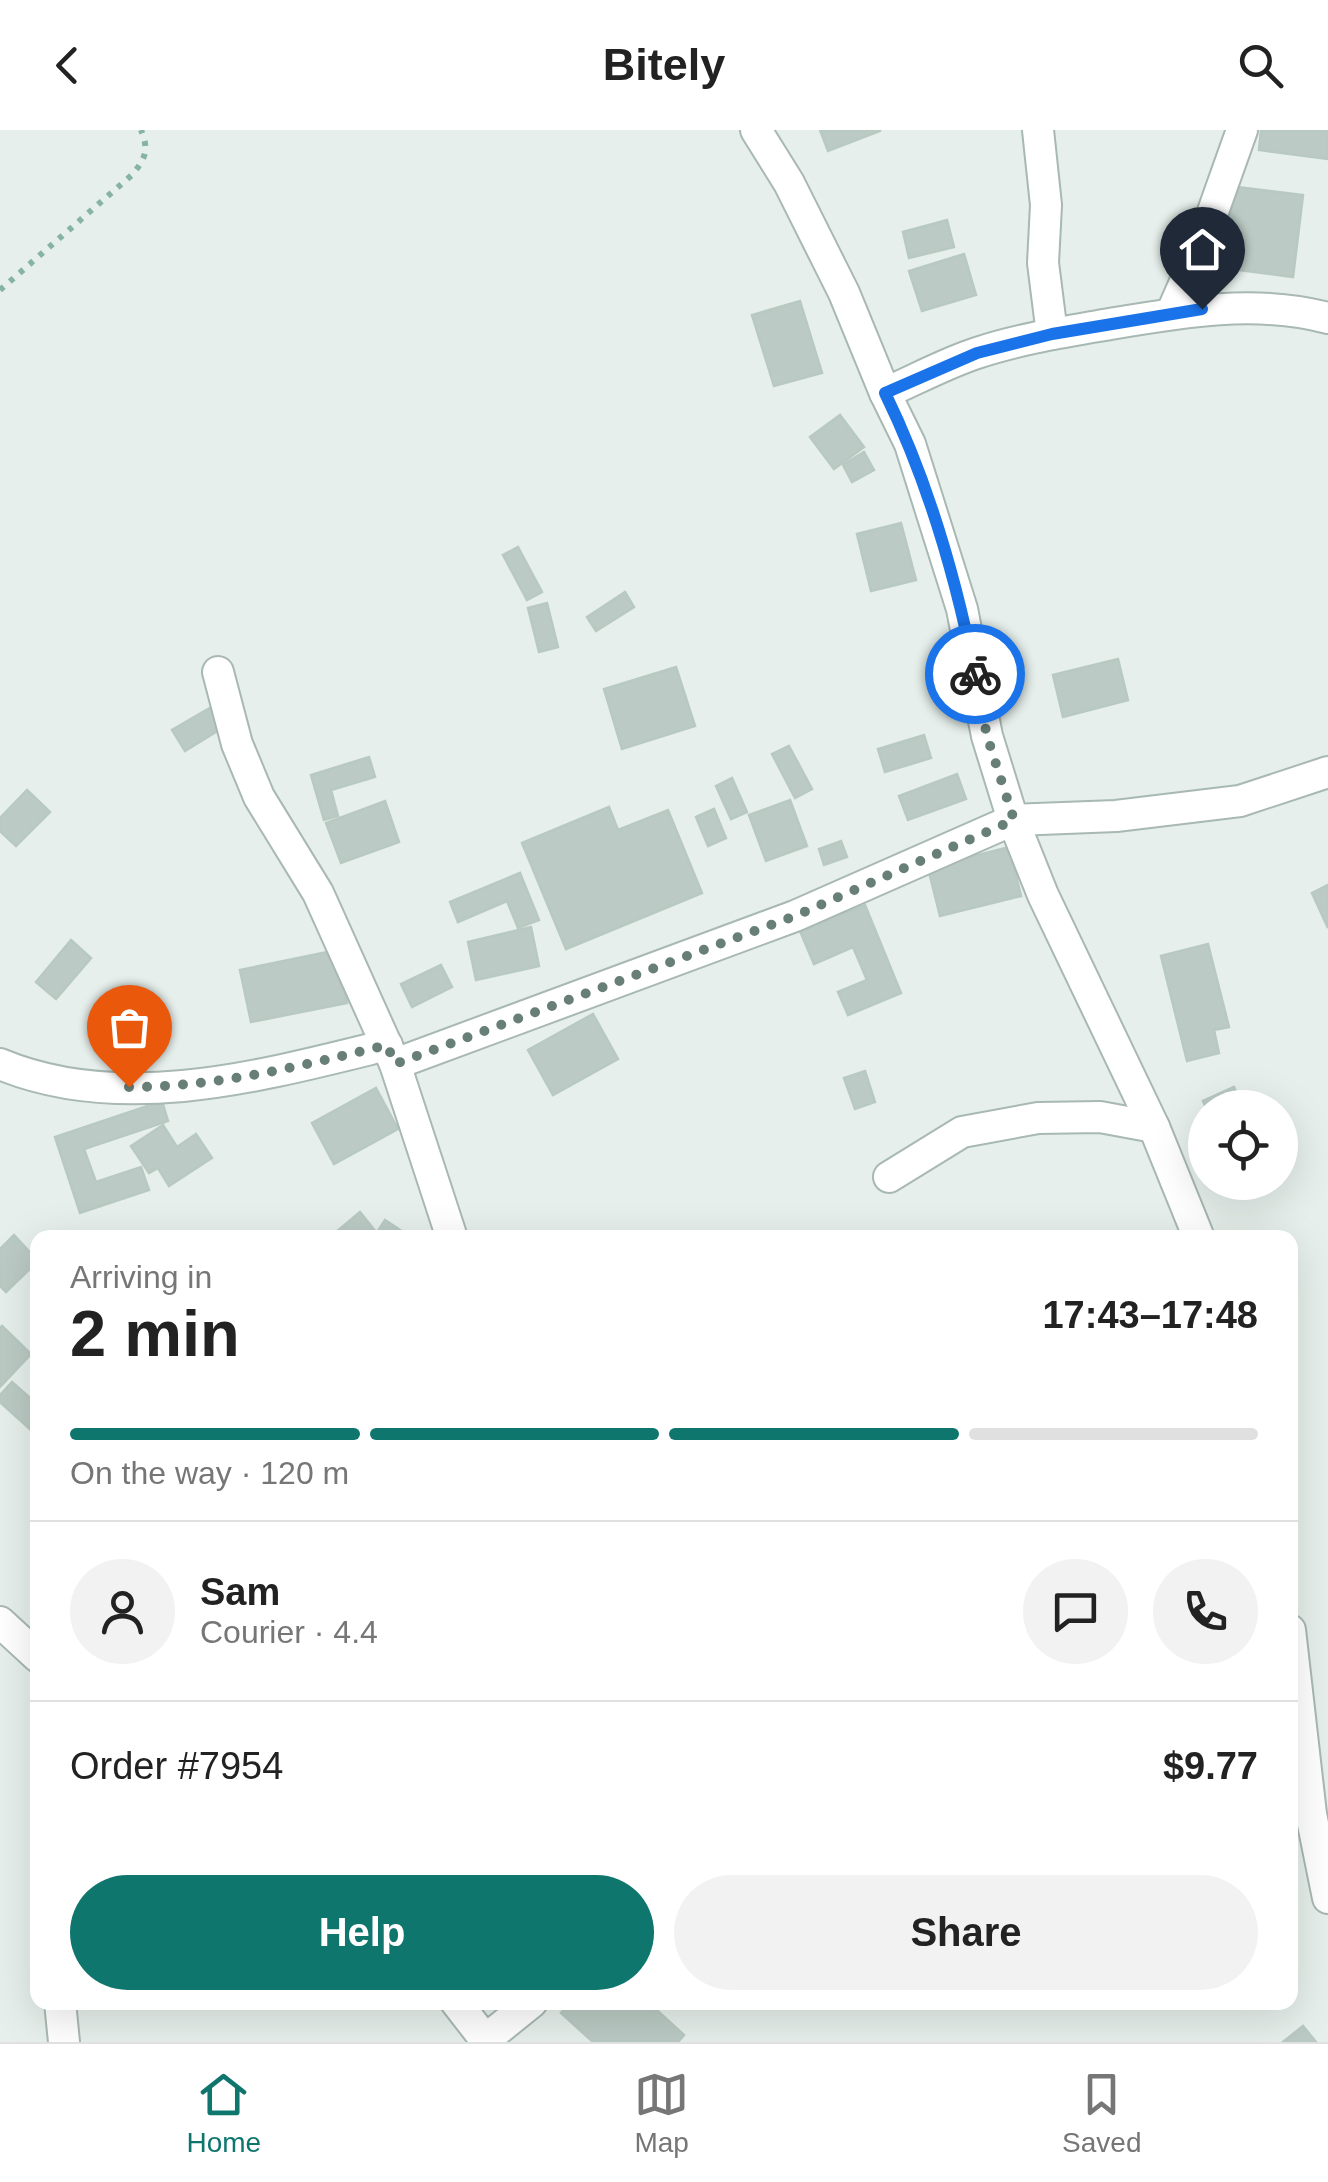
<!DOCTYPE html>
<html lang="en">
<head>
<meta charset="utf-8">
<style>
	:root { --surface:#fff; --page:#f2f2f2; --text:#222; --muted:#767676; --line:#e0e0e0; --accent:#0f766e }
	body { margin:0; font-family:Helvetica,sans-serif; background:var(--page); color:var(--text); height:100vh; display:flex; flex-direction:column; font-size:38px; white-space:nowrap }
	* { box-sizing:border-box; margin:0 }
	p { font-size:32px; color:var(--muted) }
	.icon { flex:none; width:55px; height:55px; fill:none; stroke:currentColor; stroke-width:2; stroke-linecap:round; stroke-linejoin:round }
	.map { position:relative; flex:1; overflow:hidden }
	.sheet { position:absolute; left:30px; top:1100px; width:1268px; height:780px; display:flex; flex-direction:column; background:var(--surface); border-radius:20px; box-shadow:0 10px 40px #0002 }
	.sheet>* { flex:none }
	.buttons { position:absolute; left:1188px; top:960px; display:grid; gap:20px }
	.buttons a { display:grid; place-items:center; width:110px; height:110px; border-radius:50%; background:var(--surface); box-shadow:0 10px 40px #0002; font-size:50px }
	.pin { position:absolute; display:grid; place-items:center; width:85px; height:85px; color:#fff; margin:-102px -42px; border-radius:50% 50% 50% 0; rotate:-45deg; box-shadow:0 0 10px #0007 }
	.pin .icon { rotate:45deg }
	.courier { position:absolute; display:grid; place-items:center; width:100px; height:100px; margin:-50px; border:8px solid #1a73e8; border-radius:50%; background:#fff; color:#222; box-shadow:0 2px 12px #0007 }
	.head em { font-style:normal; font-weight:700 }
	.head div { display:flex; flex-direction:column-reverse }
	.head { display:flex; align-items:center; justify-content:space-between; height:170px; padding:0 40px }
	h1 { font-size:65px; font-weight:700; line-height:75px }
	.bar { display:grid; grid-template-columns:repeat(4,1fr); gap:15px 10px; align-content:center; height:120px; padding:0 40px }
	.bar i { height:12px; border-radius:8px; background:var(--line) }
	.bar .current { background:var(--accent) }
	.bar p { grid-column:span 4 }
	.line { display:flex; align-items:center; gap:25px; padding:0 40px; border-top:2px solid var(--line) }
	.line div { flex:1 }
	.round { display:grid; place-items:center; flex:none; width:105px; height:105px; border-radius:52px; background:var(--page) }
	.button { display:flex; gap:20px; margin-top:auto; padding:20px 40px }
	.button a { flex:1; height:115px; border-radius:60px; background:var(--accent); color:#fff; font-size:40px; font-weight:700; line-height:115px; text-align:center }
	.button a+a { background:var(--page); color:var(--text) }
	header { display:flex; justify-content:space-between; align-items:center; height:130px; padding:0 40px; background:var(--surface); font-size:45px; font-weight:700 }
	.menu { display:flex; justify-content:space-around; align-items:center; height:140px; border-top:2px solid var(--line); background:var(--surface); font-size:28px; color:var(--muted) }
	.menu a { display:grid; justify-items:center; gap:5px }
	.menu .current { color:var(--accent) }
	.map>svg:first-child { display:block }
	.building { fill:#bbcac4; stroke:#b8c9c2; stroke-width:2.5 }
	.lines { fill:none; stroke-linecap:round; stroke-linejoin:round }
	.minor-casing { stroke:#a8b8b2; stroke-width:34 }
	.path { stroke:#86b3a5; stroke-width:6; stroke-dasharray:5 8; stroke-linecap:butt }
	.minor { stroke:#fff; stroke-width:30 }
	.done { stroke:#687f78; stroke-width:10; stroke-dasharray:0 18 }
	.route { stroke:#1a73e8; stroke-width:12 }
</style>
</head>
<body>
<header><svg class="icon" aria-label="back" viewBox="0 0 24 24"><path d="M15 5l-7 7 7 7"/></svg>Bitely<svg class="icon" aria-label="search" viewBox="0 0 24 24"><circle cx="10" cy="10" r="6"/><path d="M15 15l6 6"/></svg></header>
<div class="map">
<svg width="1328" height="1912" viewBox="0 0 1328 1912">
	<rect width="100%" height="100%" fill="#e6efeb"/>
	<g class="building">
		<path d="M820,0H880V1L828,21Z"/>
		<path d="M1261,0H1328V29L1259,20Z"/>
		<path d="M1229,56L1303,65L1293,147L1215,137Z"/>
		<path d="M947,90L954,117L909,128L903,102Z"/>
		<path d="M964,124L976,165L922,181L909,141Z"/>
		<path d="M800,171L822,243L774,256L752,185Z"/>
		<path d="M840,285L864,317L834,339L810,307Z"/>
		<path d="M864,322L874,340L852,352L843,335Z"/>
		<path d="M901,393L916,450L871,461L857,404Z"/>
		<path d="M518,417L542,462L527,470L503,425Z"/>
		<path d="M625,462L634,477L596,501L587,487Z"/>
		<path d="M547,473L558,517L539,522L528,478Z"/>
		<path d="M1118,529L1128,570L1063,587L1053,545Z"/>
		<path d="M676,537L695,596L622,619L604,559Z"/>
		<path d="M215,575L227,595L185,621L172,600Z"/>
		<path d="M924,605L931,628L885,642L878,619Z"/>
		<path d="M789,616L812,659L795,668L772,624Z"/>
		<path d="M369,627L375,647L331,660L338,686L324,690L311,645Z"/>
		<path d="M957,644L966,669L908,690L899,666Z"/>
		<path d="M732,648L747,682L731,689L716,656Z"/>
		<path d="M27,660L50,682L16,716L0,701V688Z"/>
		<path d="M790,670L807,716L766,731L749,685Z"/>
		<path d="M385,671L399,712L341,733L326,693Z"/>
		<path d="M609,677L618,700L668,680L702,763L566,819L522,713Z"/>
		<path d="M714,679L726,708L708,716L696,687Z"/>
		<path d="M841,711L847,727L824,735L819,719Z"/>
		<path d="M1009,717L1021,766L940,786L928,738Z"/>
		<path d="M520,743L539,790L518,798L507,771L458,792L450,772Z"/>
		<path d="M1328,755V798L1312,763Z"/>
		<path d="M865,775L901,863L848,885L838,862L867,850L853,817L814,834L800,801Z"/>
		<path d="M531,797L539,836L476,850L468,812Z"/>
		<path d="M71,810L91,828L56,869L36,852Z"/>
		<path d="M1208,814L1229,897L1214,900L1219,923L1187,931L1161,826Z"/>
		<path d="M337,820L347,873L251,892L240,840Z"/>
		<path d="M441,835L452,857L412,877L401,854Z"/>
		<path d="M593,884L618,929L553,965L528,920Z"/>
		<path d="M865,941L875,972L855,979L844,948Z"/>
		<path d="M1234,957L1243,978H1206L1203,971Z"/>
		<path d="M376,958L398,999L334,1034L312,993Z"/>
		<path d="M162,971L168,991L84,1019L96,1052L141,1037L149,1060L80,1083L55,1007Z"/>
		<path d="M163,995L177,1017L196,1004L212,1028L169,1056L158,1038L149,1043L131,1016Z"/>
		<path d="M360,1082L376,1102L369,1108H329Z"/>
		<path d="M385,1090L412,1108L374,1107Z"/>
		<path d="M14,1105L38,1131L6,1162L0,1156V1119Z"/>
		<path d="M2,1196L31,1224L0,1257V1198Z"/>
		<path d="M12,1252L38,1275V1293L31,1300L0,1272V1265Z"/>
		<path d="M571,1872H648L684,1905L678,1912H593L561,1883Z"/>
		<path d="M1303,1896L1316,1912H1283Z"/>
	</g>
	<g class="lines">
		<defs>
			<g id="minor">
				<path d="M756,0L789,53L844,163L885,263L910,314L962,479L987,606L1013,690L1043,765L1154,997L1199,1108"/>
				<path d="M1038,0L1046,75L1043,133L1052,204"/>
				<path d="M1171,184L1200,118L1242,0"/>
				<path d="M885,263C915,250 946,233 977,223C1016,210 1058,203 1098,196C1175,183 1252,168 1328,188"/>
				<path d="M218,542L237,614L259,667L318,763L395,934L452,1108"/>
				<path d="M0,934C122,985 265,945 387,915"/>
				<path d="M395,934L795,786L1013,690L1116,686L1240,671L1328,642"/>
				<path d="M889,1047L962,1002L1038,988L1100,987L1154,997"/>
				<path d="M0,1492L38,1527"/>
				<path d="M1290,1500L1311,1684L1328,1768"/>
				<path d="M60,1872L64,1912"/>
				<path d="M456,1872L487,1912"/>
				<path d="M485,1910L532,1872"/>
			</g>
		</defs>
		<use href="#minor" class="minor-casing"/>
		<path class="path" d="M0,160L133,44C146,27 149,20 141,0"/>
		<use href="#minor" class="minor"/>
	</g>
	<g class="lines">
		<path class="done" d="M129,957C218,957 301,936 387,915L395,934L795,786L1014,690L987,606L975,544"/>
		<path class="route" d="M975,544C956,448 928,351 885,263L977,223L1052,204L1202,179"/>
	</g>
</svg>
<div class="buttons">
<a><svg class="icon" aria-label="locate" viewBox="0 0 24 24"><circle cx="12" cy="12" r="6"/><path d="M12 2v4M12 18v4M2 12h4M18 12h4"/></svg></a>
</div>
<div class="pin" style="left:129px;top:957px;background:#ea580c"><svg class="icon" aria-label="bag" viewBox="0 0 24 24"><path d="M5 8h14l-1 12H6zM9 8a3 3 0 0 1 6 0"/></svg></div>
<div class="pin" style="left:1202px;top:179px;background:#1f2937"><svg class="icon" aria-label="home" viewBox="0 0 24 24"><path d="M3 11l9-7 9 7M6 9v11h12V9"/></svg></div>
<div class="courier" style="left:975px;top:544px"><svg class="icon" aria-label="bike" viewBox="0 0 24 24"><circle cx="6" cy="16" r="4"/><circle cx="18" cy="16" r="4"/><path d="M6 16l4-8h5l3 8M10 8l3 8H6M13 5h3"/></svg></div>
<section class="sheet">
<div class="head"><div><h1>2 min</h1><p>Arriving in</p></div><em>17:43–17:48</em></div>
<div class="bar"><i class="current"></i><i class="current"></i><i class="current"></i><i></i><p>On the way · 120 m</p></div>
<div class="line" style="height:180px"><a class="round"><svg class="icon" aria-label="person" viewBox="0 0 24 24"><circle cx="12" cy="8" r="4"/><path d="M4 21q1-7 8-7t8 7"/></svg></a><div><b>Sam</b><p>Courier · 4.4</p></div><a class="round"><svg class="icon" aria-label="chat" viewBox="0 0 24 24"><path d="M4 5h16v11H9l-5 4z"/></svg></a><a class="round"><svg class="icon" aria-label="phone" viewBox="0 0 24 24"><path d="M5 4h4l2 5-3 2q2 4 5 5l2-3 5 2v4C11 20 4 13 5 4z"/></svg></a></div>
<div class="line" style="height:130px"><div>Order #7954</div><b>$9.77</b></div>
<div class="button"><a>Help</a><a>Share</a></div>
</section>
</div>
<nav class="menu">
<a class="current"><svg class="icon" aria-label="home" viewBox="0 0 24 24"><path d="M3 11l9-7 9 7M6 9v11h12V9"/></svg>Home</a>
<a><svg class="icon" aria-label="map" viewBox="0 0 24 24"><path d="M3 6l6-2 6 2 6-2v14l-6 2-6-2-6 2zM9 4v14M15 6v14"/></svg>Map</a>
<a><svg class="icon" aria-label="saved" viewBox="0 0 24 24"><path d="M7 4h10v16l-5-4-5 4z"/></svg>Saved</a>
</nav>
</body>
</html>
